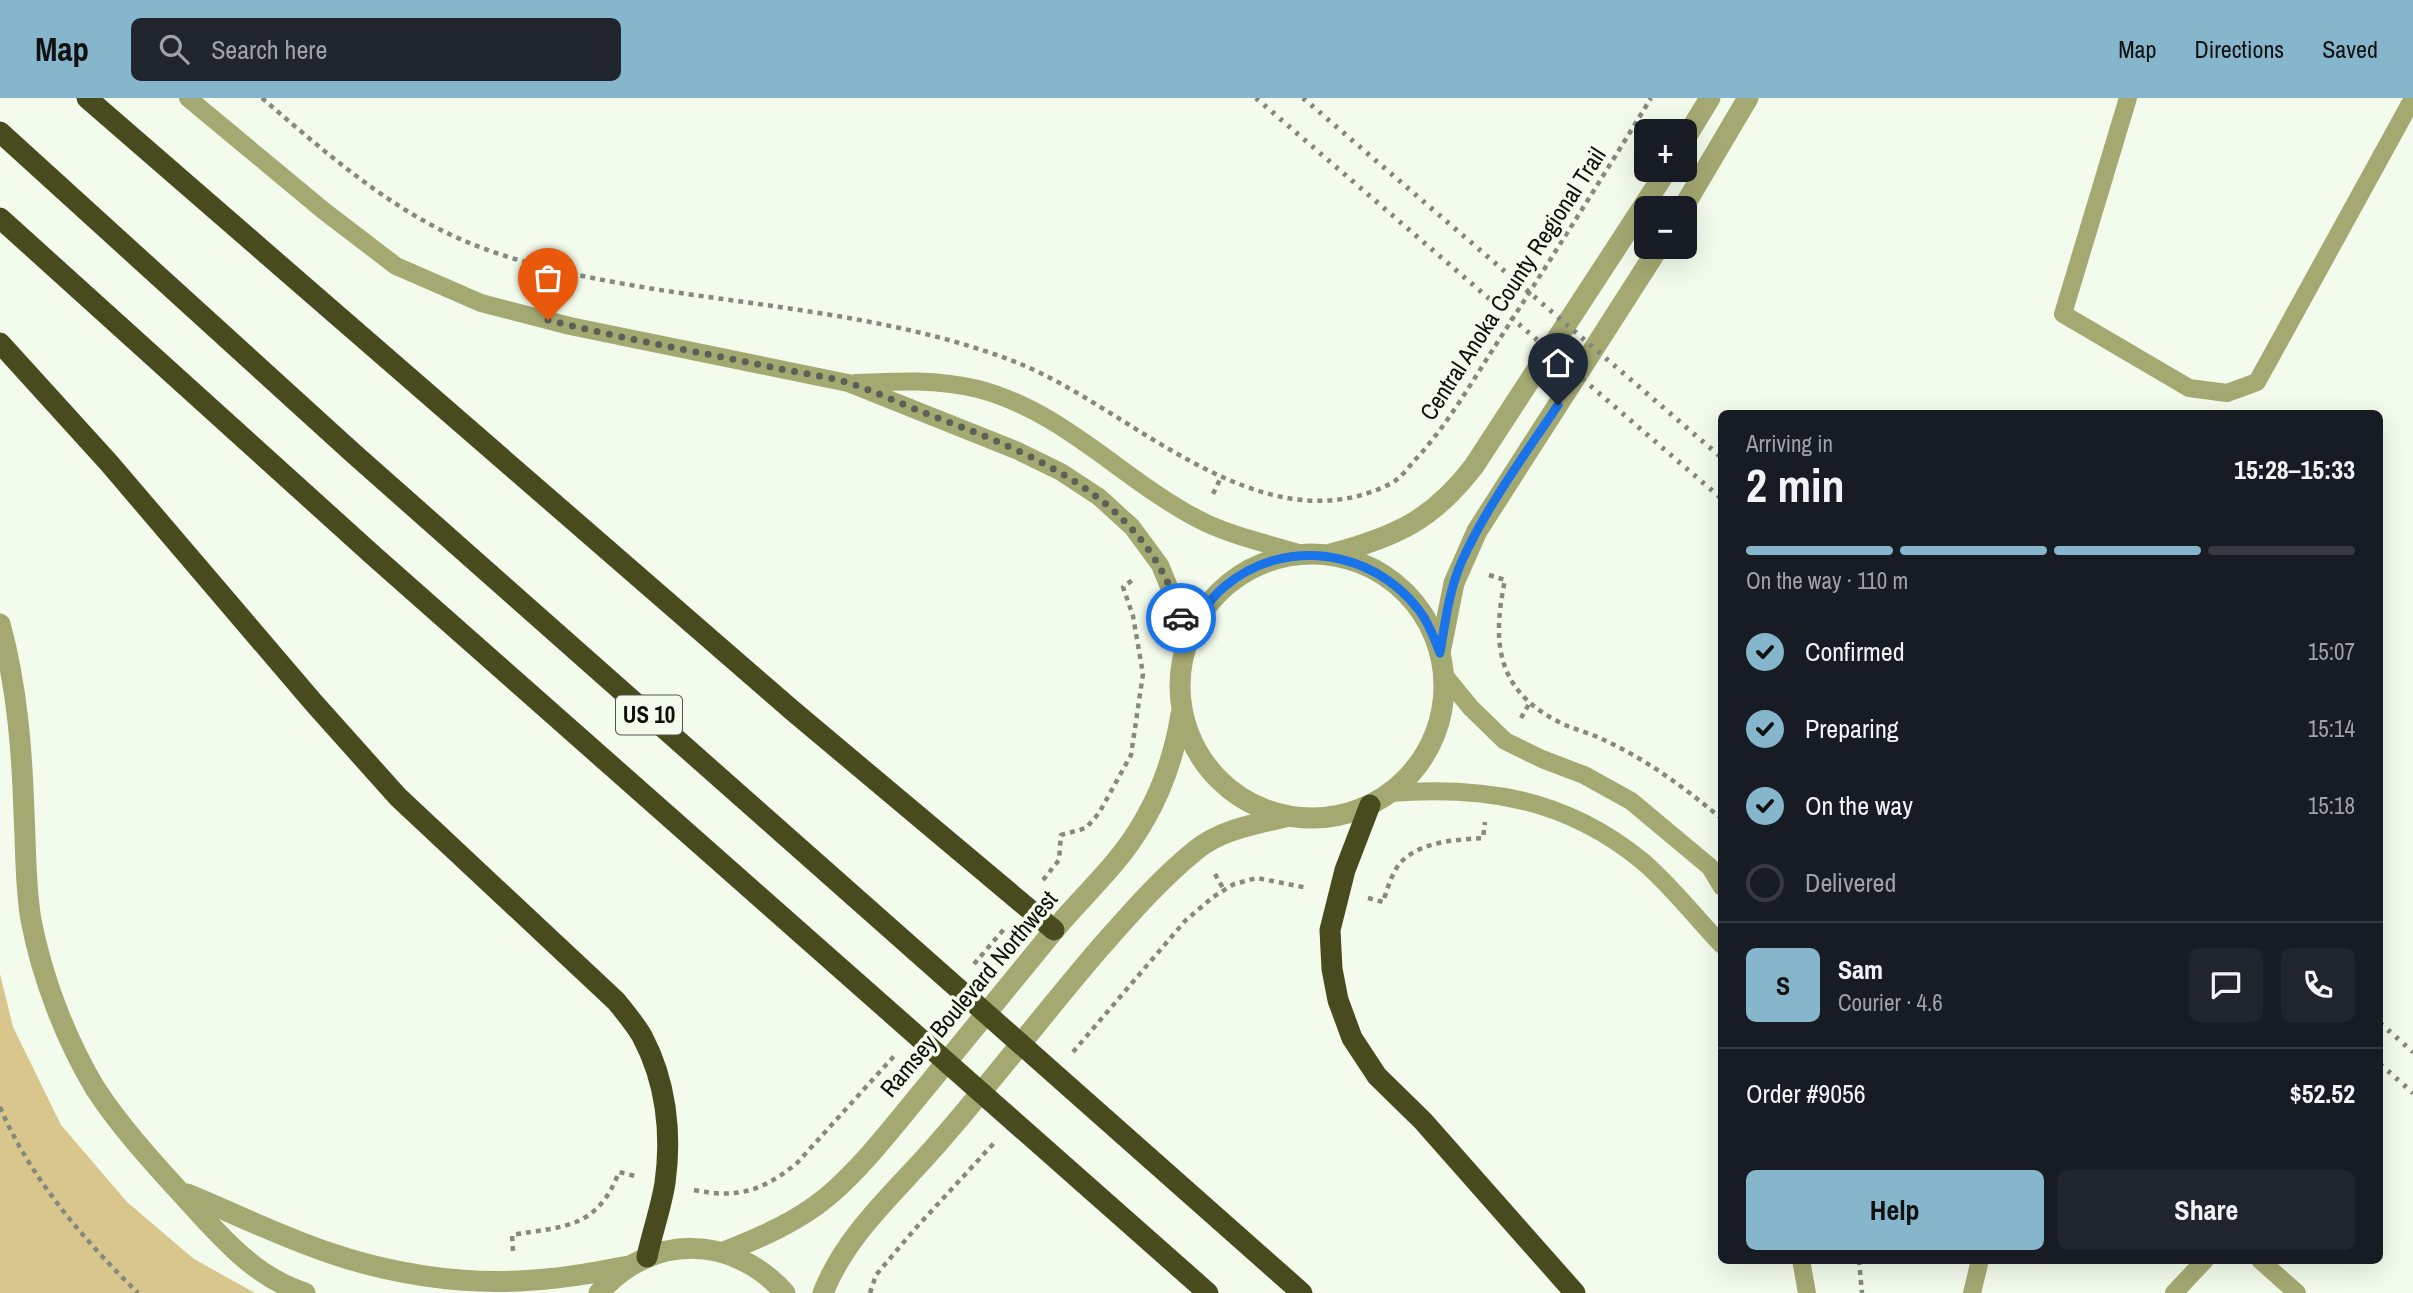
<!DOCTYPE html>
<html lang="en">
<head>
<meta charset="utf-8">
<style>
	:root { --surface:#171b24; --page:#20242c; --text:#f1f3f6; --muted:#9ea1a6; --line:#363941; --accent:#86b6cc }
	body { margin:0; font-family:"Archivo Narrow",sans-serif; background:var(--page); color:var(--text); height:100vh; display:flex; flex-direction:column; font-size:26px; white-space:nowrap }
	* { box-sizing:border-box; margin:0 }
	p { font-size:23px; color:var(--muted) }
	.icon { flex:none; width:38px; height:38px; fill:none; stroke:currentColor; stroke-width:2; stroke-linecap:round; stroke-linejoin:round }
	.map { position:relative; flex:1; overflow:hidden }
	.details { position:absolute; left:1718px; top:312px; width:665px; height:854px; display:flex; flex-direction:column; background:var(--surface); border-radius:10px; box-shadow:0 7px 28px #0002 }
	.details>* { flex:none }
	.tools { position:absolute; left:1634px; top:21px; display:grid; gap:14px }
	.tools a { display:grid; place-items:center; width:63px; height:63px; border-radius:10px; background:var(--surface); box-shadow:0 7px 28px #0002; font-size:35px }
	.pin { position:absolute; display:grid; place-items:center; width:60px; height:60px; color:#fff; margin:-72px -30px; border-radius:50% 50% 50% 0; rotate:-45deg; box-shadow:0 0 7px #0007 }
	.pin .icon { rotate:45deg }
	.courier { position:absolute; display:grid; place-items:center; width:70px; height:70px; margin:-35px; border:5px solid #1a73e8; border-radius:50%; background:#fff; color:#222; box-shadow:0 2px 9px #0007 }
	.overview em { font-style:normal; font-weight:700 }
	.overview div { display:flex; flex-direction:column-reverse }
	.overview { display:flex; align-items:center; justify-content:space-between; height:119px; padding:0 28px }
	h1 { font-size:46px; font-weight:700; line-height:52px }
	.bar { display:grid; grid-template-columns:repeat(4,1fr); gap:10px 7px; align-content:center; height:84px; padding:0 28px }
	.bar i { height:9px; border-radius:5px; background:var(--line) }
	.bar .on { background:var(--accent) }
	.bar p { grid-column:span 4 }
	.line { display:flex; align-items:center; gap:18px; padding:0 28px; border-top:2px solid var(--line) }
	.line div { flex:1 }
	.round { display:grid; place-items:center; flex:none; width:74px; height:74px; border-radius:10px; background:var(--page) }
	ol { padding:0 28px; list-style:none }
	li { display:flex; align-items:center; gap:21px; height:77px }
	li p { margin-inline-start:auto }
	li .icon { padding:7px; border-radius:50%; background:var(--accent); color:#111; stroke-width:4 }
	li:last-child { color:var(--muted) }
	li i { width:38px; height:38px; border:4px solid var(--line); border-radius:50% }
	.cta { display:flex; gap:14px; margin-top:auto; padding:14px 28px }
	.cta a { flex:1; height:80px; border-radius:10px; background:var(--accent); color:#111; font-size:28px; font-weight:700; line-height:80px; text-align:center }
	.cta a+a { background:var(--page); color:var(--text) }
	header { display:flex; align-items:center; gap:42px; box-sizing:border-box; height:98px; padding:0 35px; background:var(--accent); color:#111 }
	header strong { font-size:33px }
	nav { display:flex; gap:38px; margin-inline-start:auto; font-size:24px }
	.search { width:490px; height:63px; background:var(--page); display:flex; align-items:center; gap:18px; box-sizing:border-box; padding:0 24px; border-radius:10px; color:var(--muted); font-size:26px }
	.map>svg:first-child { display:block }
	.green { fill:#d9c68d }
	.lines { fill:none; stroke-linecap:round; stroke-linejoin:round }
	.path { stroke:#848a80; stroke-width:4.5; stroke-dasharray:5 5; stroke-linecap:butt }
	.service { stroke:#a4a972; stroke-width:18 }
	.tertiary { stroke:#a4a972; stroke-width:21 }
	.motorway { stroke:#484b1d; stroke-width:21 }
	.rail { stroke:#80867c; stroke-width:5; stroke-dasharray:3.5 7; stroke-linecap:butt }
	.done { stroke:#5c6158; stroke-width:7; stroke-dasharray:0 12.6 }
	.route { stroke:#1a73e8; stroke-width:9 }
	.labels { text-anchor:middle; stroke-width:7; stroke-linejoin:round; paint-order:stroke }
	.shield { fill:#f2fbec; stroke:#50554d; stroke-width:2 }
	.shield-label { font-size:23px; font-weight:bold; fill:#0b0e09 }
	.street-label { font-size:24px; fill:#0b0e09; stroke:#f2fbec }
</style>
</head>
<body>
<header>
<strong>Map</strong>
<div class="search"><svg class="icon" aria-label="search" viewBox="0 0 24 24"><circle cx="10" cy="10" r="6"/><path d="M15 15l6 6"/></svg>Search here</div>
<nav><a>Map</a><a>Directions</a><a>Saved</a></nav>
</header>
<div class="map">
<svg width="2413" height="1195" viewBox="0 0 2413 1195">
	<rect width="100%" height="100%" fill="#f2fbec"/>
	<path class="green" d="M0,876L13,929L61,1027L127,1104L194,1161L255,1195H0Z"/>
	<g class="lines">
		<g class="path">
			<path d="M262,0C319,49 379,102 447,135C514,167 588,180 660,192C778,210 907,221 1018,265C1131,310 1259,451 1390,386C1400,381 1407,371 1414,363C1447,328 1471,285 1497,245C1549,164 1601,82 1651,0"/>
			<path d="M1213,396L1221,379"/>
			<path d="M1489,477L1505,482C1492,544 1496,591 1557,623C1571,631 1588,634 1602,641C1646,661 1685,690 1722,721"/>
			<path d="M1521,620L1529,606"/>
			<path d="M1215,776L1224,792"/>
			<path d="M1043,782L1059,762L1061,737L1086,730L1099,715L1131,657L1143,576L1133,518L1123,489L1134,481"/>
			<path d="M1368,800L1383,804C1387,792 1392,774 1401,764C1422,743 1455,742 1483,740L1485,724"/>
			<path d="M974,866L1005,830"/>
			<path d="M1073,954L1185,823L1213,799L1234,786L1257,780L1308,790"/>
			<path d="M0,1009C30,1080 83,1141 138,1195"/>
			<path d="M694,1092C737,1101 763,1093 797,1065L895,957"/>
			<path d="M513,1153L512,1137C565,1128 597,1131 619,1074L635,1078"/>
			<path d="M1859,1162L1862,1195"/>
			<path d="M870,1195L876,1177L914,1132L994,1045"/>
		</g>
		<g class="service">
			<path d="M188,0L324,113L396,168L481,205L570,228L848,285L1018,353L1061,374L1099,399L1132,429L1160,467L1181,518L1186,547"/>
			<path d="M2128,0L2063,216L2189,290L2227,295L2257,284L2411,4"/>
			<path d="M855,285C897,283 937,281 978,291C1063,313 1123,382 1198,421C1230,438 1270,446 1305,457"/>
			<path d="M1444,577L1471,610L1505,643L1542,661L1584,677L1631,703L1710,769L1722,789"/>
			<path d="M1389,695C1485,688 1564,700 1641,762C1668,784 1697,821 1722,847"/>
			<path d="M1801,1162L1807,1195"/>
			<path d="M2260,1162L2297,1195"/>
			<path d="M1972,1195L1980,1162"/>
			<path d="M2174,1195L2205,1162"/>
		</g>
		<g class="tertiary">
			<path d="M1685,41L1710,0"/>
			<path d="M1683,110L1748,0"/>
			<path d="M1331,456C1395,439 1433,422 1474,368L1667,72"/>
			<circle cx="1312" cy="588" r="132"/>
			<path d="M0,526C17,588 22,652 24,716C26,750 25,787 31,822C42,879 65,940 95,990C119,1027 149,1060 179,1093C216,1133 251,1178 305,1195"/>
			<path d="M1440,555L1454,485L1477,433L1659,149"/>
			<path d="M187,1096C234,1115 281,1139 330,1155C388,1175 456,1186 518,1183C556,1182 592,1175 629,1168"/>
			<path d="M724,1154C759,1140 797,1124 827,1099C863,1069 896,1025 926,989C968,938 1009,887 1051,836C1082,798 1121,765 1145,721C1164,688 1175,654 1181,616"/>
			<path d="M599,1195C651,1135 732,1136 785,1195"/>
			<path d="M823,1195C847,1134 898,1092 939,1044C994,981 1045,914 1099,851C1130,816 1159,782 1196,752C1220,732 1255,726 1285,719"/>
		</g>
		<g class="motorway">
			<path d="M87,0L793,613L1054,832"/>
			<path d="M0,34L353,355L1302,1195"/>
			<path d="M0,120L375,459L1208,1195"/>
			<path d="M0,245L109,365L313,604L398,699L616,903C625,914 635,926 642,938C666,983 672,1035 665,1085C661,1110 652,1135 647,1159"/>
			<path d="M1370,707L1345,772L1330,832L1332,871L1338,902L1352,940L1377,978L1423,1023L1575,1195"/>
		</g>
		<g class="rail">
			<path d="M1256,0L1722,401"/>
			<path d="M1303,0L1722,360"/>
			<path d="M2380,925L2413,954"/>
			<path d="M2380,966L2413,995"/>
		</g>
	</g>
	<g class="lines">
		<path class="done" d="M548,222C623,241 700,254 776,270C800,275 826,278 849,285C877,294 905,308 933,318C1038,358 1147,401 1181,520"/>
		<path class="route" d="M1181,520L1186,547C1195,525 1206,504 1224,489C1284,438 1372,451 1419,512C1429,525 1434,540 1440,555C1445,525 1449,493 1461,465C1486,409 1524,358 1558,307"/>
	</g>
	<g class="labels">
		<rect class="shield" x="616" y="597.5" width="66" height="39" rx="5"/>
		<g class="shield-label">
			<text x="649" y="625">US 10</text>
		</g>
		<g class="street-label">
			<text transform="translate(1513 186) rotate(-57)" y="8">Central Anoka County Regional Trail</text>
			<text transform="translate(969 896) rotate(-50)" y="8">Ramsey Boulevard Northwest</text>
		</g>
	</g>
</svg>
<div class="tools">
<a>+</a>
<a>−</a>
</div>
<div class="pin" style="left:548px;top:222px;background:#ea580c"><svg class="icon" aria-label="bag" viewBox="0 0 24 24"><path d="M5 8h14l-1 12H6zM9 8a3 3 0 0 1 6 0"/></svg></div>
<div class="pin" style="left:1558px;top:307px;background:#1f2937"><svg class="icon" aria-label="home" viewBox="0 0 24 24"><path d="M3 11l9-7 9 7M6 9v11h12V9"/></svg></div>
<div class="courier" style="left:1181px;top:520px"><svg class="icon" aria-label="car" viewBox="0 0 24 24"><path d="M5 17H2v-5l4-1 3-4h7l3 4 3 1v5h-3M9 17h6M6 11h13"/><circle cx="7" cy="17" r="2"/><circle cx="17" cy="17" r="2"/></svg></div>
<section class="details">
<div class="overview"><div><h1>2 min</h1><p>Arriving in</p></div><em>15:28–15:33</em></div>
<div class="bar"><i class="on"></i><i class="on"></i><i class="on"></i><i></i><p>On the way · 110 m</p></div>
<ol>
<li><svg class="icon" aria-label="check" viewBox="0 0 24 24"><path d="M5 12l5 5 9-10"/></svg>Confirmed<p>15:07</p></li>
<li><svg class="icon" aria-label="check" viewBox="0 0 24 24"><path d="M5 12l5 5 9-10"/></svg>Preparing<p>15:14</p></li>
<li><svg class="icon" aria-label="check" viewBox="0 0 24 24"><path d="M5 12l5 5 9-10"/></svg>On the way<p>15:18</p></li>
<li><i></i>Delivered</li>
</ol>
<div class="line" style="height:126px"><b class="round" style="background:var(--accent);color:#111">S</b><div><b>Sam</b><p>Courier · 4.6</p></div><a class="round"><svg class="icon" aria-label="chat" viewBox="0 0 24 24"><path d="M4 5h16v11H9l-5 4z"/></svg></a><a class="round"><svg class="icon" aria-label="phone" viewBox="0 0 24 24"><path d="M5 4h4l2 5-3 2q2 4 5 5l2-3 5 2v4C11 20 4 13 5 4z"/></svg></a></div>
<div class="line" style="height:91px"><div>Order #9056</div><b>$52.52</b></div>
<div class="cta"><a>Help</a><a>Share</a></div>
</section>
</div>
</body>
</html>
